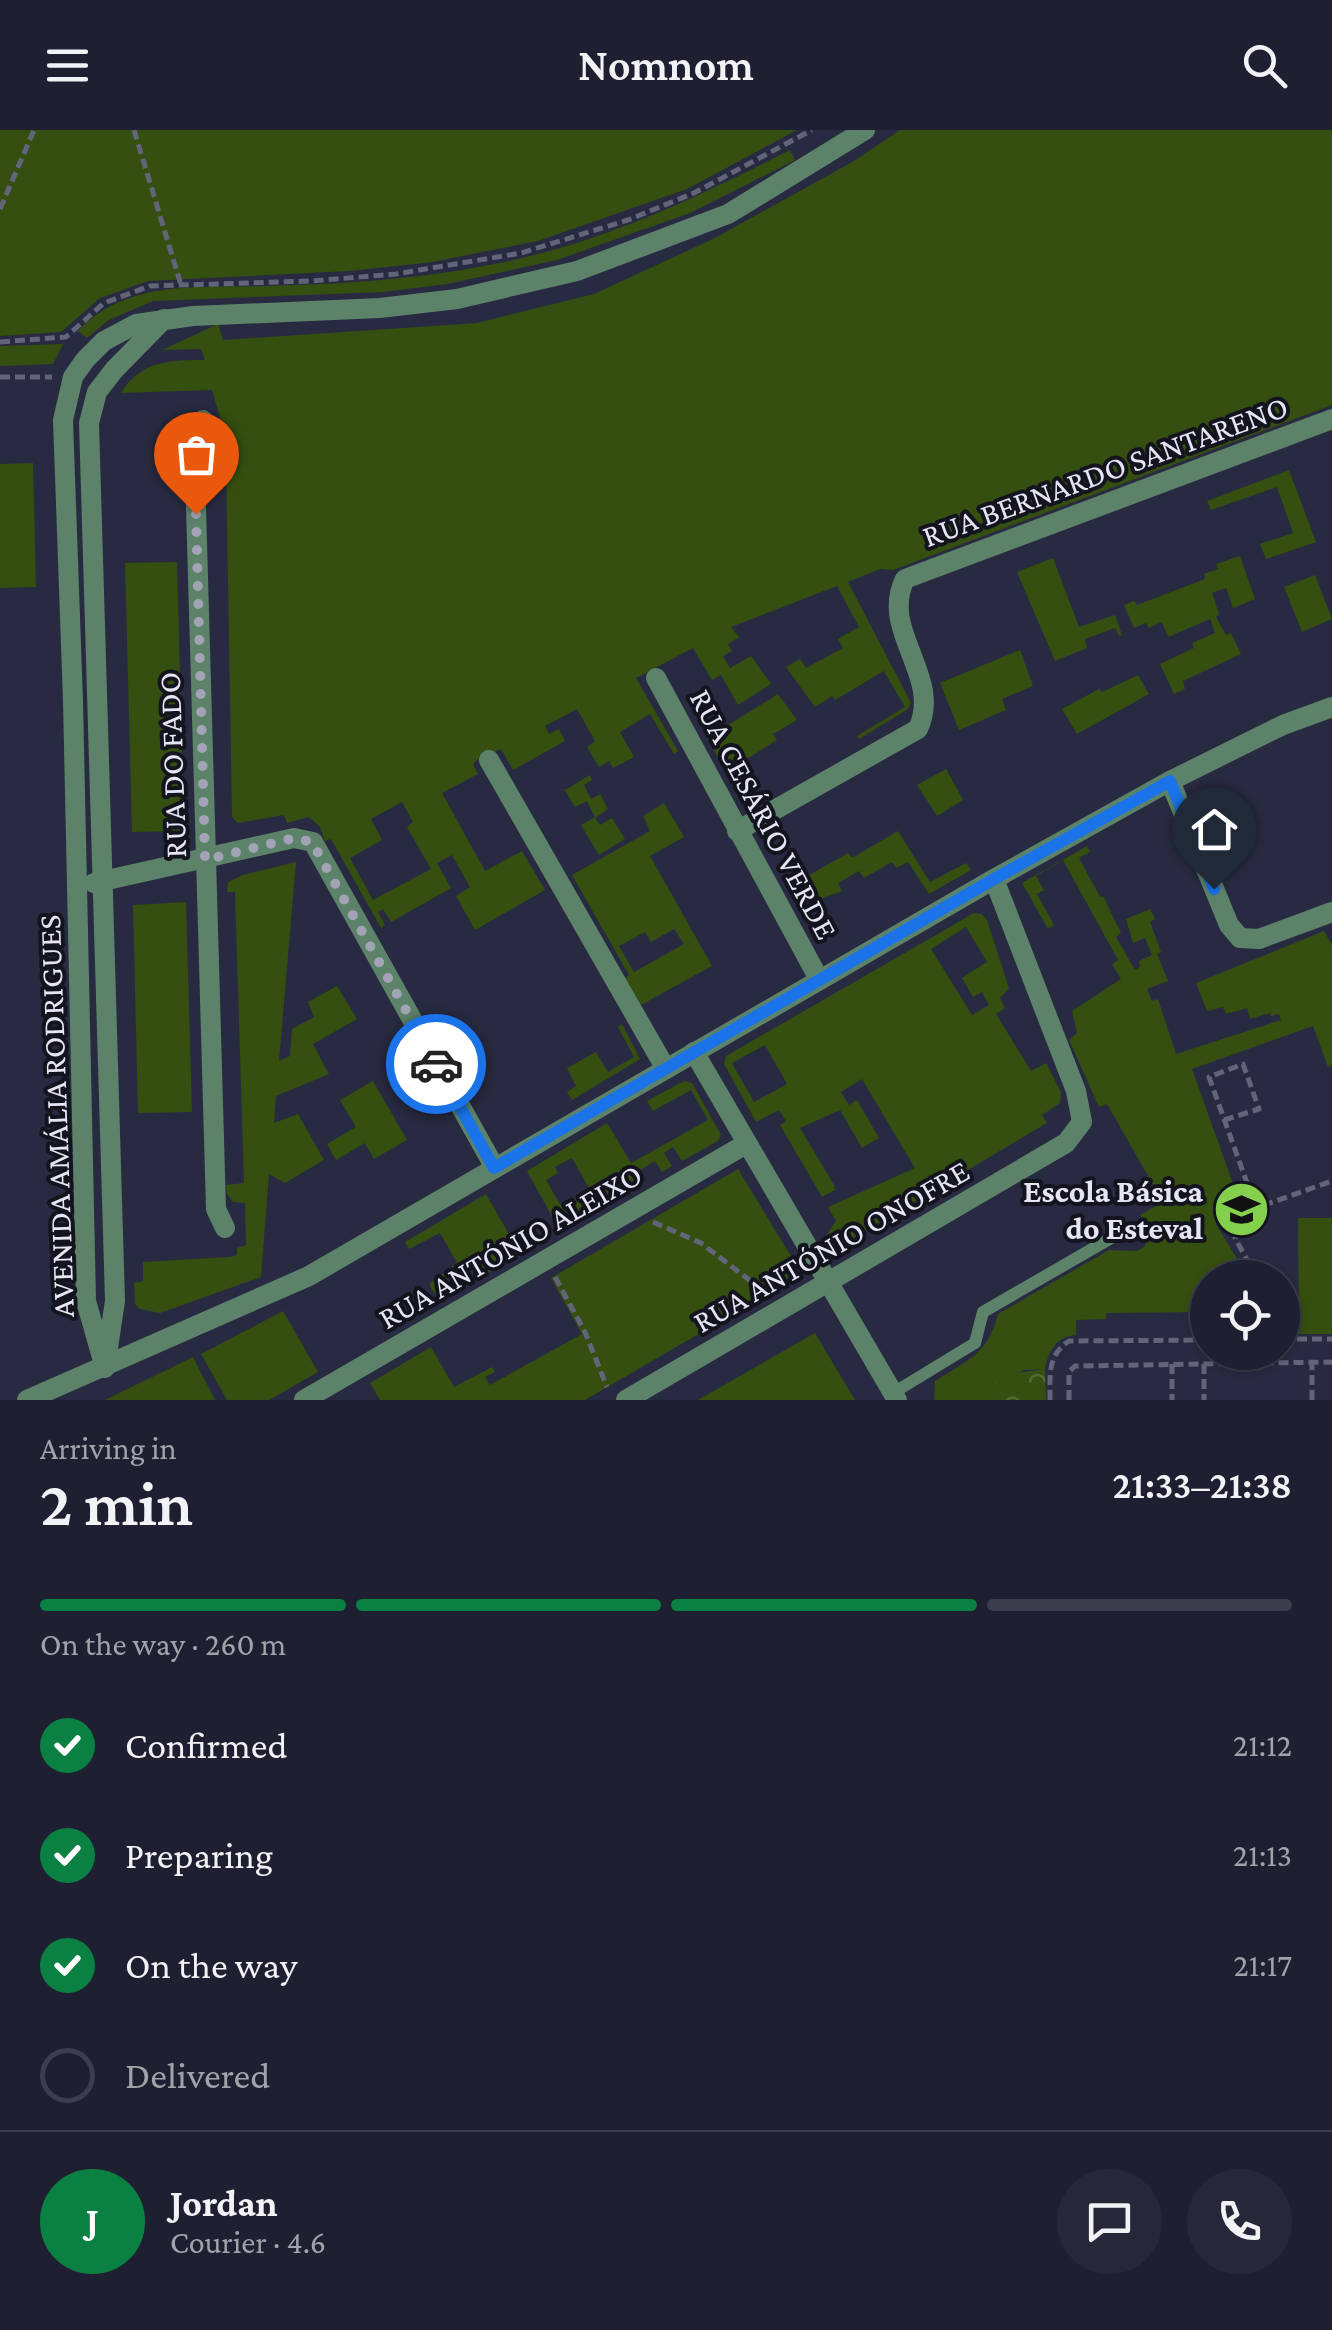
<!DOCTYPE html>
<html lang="en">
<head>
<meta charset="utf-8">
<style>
	:root { --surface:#1e2031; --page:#262839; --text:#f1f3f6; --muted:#a1a3ab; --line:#3c3e4d; --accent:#0b8043 }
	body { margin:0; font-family:"Crimson Pro",serif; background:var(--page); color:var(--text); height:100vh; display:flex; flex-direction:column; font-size:38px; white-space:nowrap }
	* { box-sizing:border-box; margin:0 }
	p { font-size:32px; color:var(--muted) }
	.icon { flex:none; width:55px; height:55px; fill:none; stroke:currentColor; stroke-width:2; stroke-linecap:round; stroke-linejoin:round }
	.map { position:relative; height:1270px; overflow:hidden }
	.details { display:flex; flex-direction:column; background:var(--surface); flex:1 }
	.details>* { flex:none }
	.buttons { position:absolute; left:1190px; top:1130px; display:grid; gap:20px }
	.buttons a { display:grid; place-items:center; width:110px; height:110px; border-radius:50%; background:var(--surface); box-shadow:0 2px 8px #0004,0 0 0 2px var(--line); font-size:50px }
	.pin { position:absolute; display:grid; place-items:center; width:85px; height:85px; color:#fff; margin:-102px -42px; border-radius:50% 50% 50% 0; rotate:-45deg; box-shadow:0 0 10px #0007 }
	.pin .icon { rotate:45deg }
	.courier { position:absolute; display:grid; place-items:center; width:100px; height:100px; margin:-50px; border:8px solid #1a73e8; border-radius:50%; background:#fff; color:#222; box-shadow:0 2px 12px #0007 }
	.overview em { font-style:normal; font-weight:600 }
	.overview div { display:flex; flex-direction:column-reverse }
	.overview { display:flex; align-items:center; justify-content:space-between; height:170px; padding:0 40px }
	h1 { font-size:65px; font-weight:600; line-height:75px }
	.bar { display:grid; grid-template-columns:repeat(4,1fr); gap:15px 10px; align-content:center; height:120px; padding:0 40px }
	.bar i { height:12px; border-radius:8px; background:var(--line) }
	.bar .on { background:var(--accent) }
	.bar p { grid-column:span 4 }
	.line { display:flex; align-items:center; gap:25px; padding:0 40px; border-top:2px solid var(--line) }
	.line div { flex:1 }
	.round { display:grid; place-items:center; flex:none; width:105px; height:105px; border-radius:52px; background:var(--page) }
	ol { padding:0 40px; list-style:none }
	li { display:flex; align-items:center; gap:30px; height:110px }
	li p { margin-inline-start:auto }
	li .icon { padding:10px; border-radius:50%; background:var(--accent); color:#fff; stroke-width:4 }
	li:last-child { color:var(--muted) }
	li i { width:55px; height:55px; border:5px solid var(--line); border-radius:50% }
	header { display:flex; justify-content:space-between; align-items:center; height:130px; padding:0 40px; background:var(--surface); font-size:45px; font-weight:600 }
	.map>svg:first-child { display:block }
	.green { fill:#354f10; fill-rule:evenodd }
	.forest { fill:url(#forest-crowns) }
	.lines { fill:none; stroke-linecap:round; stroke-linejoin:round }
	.path { stroke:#626479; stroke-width:5; stroke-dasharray:10 5; stroke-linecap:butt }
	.service { stroke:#5c8269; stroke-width:12 }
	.minor { stroke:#5c8269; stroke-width:20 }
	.done { stroke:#a2a4b6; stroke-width:10; stroke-dasharray:0 18 }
	.route { stroke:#1a73e8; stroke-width:12 }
	.labels { text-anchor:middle; stroke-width:8; stroke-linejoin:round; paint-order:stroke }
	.street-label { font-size:32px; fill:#e4e6f5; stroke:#13141e }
	.poi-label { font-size:32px; font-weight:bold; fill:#e4e6f5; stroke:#13141e; text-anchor:end }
</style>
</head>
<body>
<header><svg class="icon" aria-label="menu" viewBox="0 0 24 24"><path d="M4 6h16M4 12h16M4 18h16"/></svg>Nomnom<svg class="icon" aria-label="search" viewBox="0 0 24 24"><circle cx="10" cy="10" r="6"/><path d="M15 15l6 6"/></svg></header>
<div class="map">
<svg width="1332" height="1270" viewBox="0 0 1332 1270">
	<defs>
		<pattern id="forest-crowns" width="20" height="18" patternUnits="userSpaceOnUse" patternTransform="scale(2.5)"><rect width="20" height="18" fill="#354f10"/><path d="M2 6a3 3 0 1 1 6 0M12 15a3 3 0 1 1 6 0" fill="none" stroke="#526833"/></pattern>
	</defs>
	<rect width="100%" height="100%" fill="#282a41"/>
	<g class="green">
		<path d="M0,0H797L687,59L538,111L433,132L350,141L148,151L100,168L61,202L0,206Z"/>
		<path d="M900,0H1332V275L893,440L880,439L848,452L911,573L908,579L859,609L857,606L905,577L884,541L835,570L832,566L815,577L786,537L800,529L806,538L843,518L838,509L859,497L837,456L731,497L739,507L728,514L732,521L723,526L730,538L751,526L771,554L738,575L721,545L712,550L693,518L636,548L678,621L674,624L650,584L620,602L634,627L613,638L609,631L599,637L587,617L595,611L577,579L545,596L549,604L559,599L565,611L513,640L501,619L479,628L473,634L478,644L442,663L485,741L522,721L545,760L475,800L456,766L470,757L452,725L437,733L451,758L391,792L383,779L378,782L385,795L381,798L331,709L325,711L320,697L309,687L287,693L284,685L238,693L232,687L226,331L205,330C205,314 210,307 225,304L212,260L121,263C141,230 171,230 205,230L201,219L162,220L218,194L223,210L477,193L594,164L715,108L854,31ZM402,672L413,692L407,697L431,739L373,770L350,728L382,710L371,689Z"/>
		<path d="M790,20L795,30L690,83L557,130L447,154L384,162L153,171L109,190L87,208L78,201C126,149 200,158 264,156C351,154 438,148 522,128C616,106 704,64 790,20Z"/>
		<path d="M63,214L53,234L0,236V216Z"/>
		<path d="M33,333L36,457L0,458V334Z"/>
		<path d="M1289,340L1316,412L1266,429L1260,414L1293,403L1277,357L1211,380L1207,371Z"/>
		<path d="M1240,426L1255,469L1233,478L1226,458L1212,463L1219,484L1216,487L1226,505L1231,503L1241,524L1183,551L1185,559L1174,564L1160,534L1194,518L1192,513L1215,503L1210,489L1168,507L1162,492L1149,498L1146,493L1134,498L1124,475L1134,471L1137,475L1205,449L1204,444L1218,439L1216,434Z"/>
		<path d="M1053,428L1079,497L1115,485L1122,505L1119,506L1115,498L1085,509L1087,518L1055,531L1017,442Z"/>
		<path d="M177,432L184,701L132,702L125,433Z"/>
		<path d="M1315,445L1332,489L1302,502L1284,457Z"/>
		<path d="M1020,520L1033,556L1002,569L1006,580L959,600L940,553Z"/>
		<path d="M1138,545L1149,564L1077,604L1062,579L1099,559L1102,562Z"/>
		<path d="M778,564L797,590L773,604L777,610L726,642L707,608Z"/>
		<path d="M946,639L963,670L937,686L917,655Z"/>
		<path d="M590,645L592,650L584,655L591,669L600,664L608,679L595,688L600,695L612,688L625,709L599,725L581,695L595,687L587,671L575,677L565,660Z"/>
		<path d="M664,673L684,707L650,726L712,836L641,875L625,848L629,845L572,745L650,701L643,686ZM674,799L684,814L634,842L619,816L645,802L651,812Z"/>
		<path d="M898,701L930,752L966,733L971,740L929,764L908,732L896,738L892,732L864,748L859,741L838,753L842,761L820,769L809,745L848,723L852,728Z"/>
		<path d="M1087,716L1090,722L1079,728L1100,767L1103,766L1121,803L1116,807L1135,840L1140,837L1139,831L1152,825L1145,808L1133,813L1126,789L1150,779L1155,789L1150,792L1161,822L1157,824L1168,851L1147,859L1152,871L1158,869L1176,924L1281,890L1279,884L1271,886L1270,883L1250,889L1247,878L1226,884L1223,877L1207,881L1196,853L1324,801L1332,815V935L1328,937L1313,896L1192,939L1242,1079L1216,1094L1248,1147L1208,1148L1207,1182L1106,1183V1189L1076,1190V1205C1056,1207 1049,1220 1045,1239L1024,1240L990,1260L989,1270H934L935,1251C968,1230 988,1224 998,1184L1109,1120L1137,1121L1144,1117L1150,1104L1140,1085L1163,1072L1107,974L1099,977L1069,910L1077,903L1072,881L1121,849L1112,834L1118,830L1063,730L1036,746L1044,760L1037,764L1054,795L1048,799L1022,753Z"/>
		<path d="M296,732L279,931L290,926L292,899L314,887L308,872L337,856L357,889L313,914L329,944L276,966L274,993L298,984L324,1030L285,1053L269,1044L261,1147L160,1183L140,1179L135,1174L134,1153L143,1151V1132L230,1127L237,1125V1118L246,1115L245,1073L233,1072L227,1064L226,1055L244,1053L235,762H227L228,752L243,745Z"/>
		<path d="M186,772L192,982L138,983L133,775Z"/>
		<path d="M974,783L982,784L987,790L1009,858L1000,868L1005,878L996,884L1031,941L1046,933L1061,962L1060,973L1042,985L1047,993L841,1115L832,1113L828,1103L836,1091L828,1077L915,1038L862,949L841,962L849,975L857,970L879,1008L862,1018L840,980L800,998L834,1055L835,1060L822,1067L780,995L786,991L779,980L756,992L724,934L726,926ZM966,797L987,832L962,848L973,867L982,862L989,875L972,885L931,819ZM765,915L787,954L754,972L732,933Z"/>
		<path d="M622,894L640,929L572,970L567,962L576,956L567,938L596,922L608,942L634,927L618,897Z"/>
		<path d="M373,951L407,1010L374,1029L365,1013L336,1030L327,1014L356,997L340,970Z"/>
		<path d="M684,951L692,953L721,1005L718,1011L682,1031L673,1017L664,1023L672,1036L662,1042L655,1031L637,1042L642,1053L560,1101L527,1041L607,993L631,1033L708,990L691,960L653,981L647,971ZM572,1028L589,1058L561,1076L546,1050L558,1043L555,1037Z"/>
		<path d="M738,1039L792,1128L793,1141L781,1156L585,1270H380L370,1253L431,1217L454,1257L492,1237L495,1242L485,1247L490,1255L582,1204L551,1148Z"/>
		<path d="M486,1064L520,1124L480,1148L470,1131L459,1138L462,1144L448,1153L453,1163L439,1171L429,1154L457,1133L440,1103L409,1119L405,1112Z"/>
		<path d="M1298,1088H1332V1204H1299Z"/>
		<path d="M283,1181L318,1242L269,1270H227L201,1224Z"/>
		<path d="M815,1203L855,1270H698Z"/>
		<path d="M193,1227L215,1270H105Z"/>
	</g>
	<path class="forest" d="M1045,1239L1046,1270H989V1260L1001,1245Z"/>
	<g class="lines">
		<g class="path">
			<path d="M134,0L181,155"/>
			<path d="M0,79L34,0"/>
			<path d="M0,212L66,207L104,173L150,156L312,151L396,144L521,123L628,90L694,63L812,0"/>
			<path d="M0,247H52"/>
			<path d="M1224,990L1259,979L1243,934L1209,947L1256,1078"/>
			<path d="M653,1092L701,1113L765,1162"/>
			<path d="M555,1147L585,1202L607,1257"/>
			<path d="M1257,1148L1235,1108L1256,1078L1332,1051"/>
			<path d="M1282,1194L1291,1209"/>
			<path d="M1282,1209H1332"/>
			<path d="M1172,1234V1270"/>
			<path d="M1204,1234V1270"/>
			<path d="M1050,1270C1050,1246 1047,1225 1069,1211L1208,1210"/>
			<path d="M1069,1270V1242L1075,1236L1332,1232"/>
			<path d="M1312,1270V1233"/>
		</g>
		<path class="service" d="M893,1263L975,1213L983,1182L1125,1100L1136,1104"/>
		<g class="minor">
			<path d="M203,290L194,307L216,1079L225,1098"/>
			<path d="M656,548L819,849"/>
			<path d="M489,630L666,939"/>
			<path d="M1170,651L1229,795L1240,808L1259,809L1332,782"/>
			<path d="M737,701L918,599C943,546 879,501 905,449L1332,289"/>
			<path d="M94,753L294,708L313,712L495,1038"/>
			<path d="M694,922L897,1270"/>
			<path d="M106,1231L115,1171L89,293L97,262L114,240L164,189"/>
			<path d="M105,1238L86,1171L73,571L63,290L73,247L85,230L104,211L136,194L193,186L380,178L457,169L577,141L728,84L865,0"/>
			<path d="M27,1270L309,1146L994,749L1170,651L1283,595L1332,577"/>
			<path d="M304,1270L746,1014"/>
			<path d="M626,1270L1066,1013L1082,992L1076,961L994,749"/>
		</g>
	</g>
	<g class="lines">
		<path class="done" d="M196,384L205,730L294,708L312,712L436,934"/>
		<path class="route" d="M436,934L494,1038L994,749L1170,651L1214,759"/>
	</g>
	<defs>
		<symbol id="school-disc" viewBox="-11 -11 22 22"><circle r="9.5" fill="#84d04d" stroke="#13141e"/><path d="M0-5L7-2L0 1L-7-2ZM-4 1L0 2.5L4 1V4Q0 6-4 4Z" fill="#111"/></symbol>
	</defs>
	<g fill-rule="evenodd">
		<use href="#school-disc" x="1210" y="1048" width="63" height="63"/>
	</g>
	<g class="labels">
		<g class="street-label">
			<text transform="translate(1105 341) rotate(-20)" y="11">RUA BERNARDO SANTARENO</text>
			<text transform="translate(172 635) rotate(-92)" y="11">RUA DO FADO</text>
			<text transform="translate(764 684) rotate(62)" y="11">RUA CESÁRIO VERDE</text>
			<text transform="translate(56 986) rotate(-92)" y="11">AVENIDA AMÁLIA RODRIGUES</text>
			<text transform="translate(510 1116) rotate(-30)" y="11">RUA ANTÓNIO ALEIXO</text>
			<text transform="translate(831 1116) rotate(-30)" y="11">RUA ANTÓNIO ONOFRE</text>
		</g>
		<g class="poi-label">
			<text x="1203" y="1072">Escola Básica<tspan x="1203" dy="37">do Esteval</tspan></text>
		</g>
	</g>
</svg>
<div class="buttons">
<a><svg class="icon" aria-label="locate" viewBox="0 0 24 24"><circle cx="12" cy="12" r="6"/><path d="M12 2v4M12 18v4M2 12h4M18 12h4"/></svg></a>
</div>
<div class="pin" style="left:196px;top:384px;background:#ea580c"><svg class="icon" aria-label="bag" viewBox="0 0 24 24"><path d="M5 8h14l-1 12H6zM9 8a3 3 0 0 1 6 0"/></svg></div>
<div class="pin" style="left:1214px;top:759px;background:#1f2937"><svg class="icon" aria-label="home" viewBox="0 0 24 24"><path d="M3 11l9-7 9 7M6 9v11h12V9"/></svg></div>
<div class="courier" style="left:436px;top:934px"><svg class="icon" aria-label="car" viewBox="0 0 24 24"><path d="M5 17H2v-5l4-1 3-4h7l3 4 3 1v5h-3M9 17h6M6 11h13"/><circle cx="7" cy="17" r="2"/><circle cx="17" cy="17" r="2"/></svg></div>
</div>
<section class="details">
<div class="overview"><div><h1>2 min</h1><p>Arriving in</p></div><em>21:33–21:38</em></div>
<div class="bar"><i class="on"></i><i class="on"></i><i class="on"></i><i></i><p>On the way · 260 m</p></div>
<ol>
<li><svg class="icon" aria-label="check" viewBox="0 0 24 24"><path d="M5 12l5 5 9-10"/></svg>Confirmed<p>21:12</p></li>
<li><svg class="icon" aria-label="check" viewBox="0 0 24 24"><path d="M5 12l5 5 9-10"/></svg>Preparing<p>21:13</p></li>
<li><svg class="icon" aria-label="check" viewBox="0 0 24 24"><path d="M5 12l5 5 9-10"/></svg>On the way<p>21:17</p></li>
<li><i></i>Delivered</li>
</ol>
<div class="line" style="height:180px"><b class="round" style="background:var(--accent);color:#fff">J</b><div><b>Jordan</b><p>Courier · 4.6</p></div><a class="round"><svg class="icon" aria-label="chat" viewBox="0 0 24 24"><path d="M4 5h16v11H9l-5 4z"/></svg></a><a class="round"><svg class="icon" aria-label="phone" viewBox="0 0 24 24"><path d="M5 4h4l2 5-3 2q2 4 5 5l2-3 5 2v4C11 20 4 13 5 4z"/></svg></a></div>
</section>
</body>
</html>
